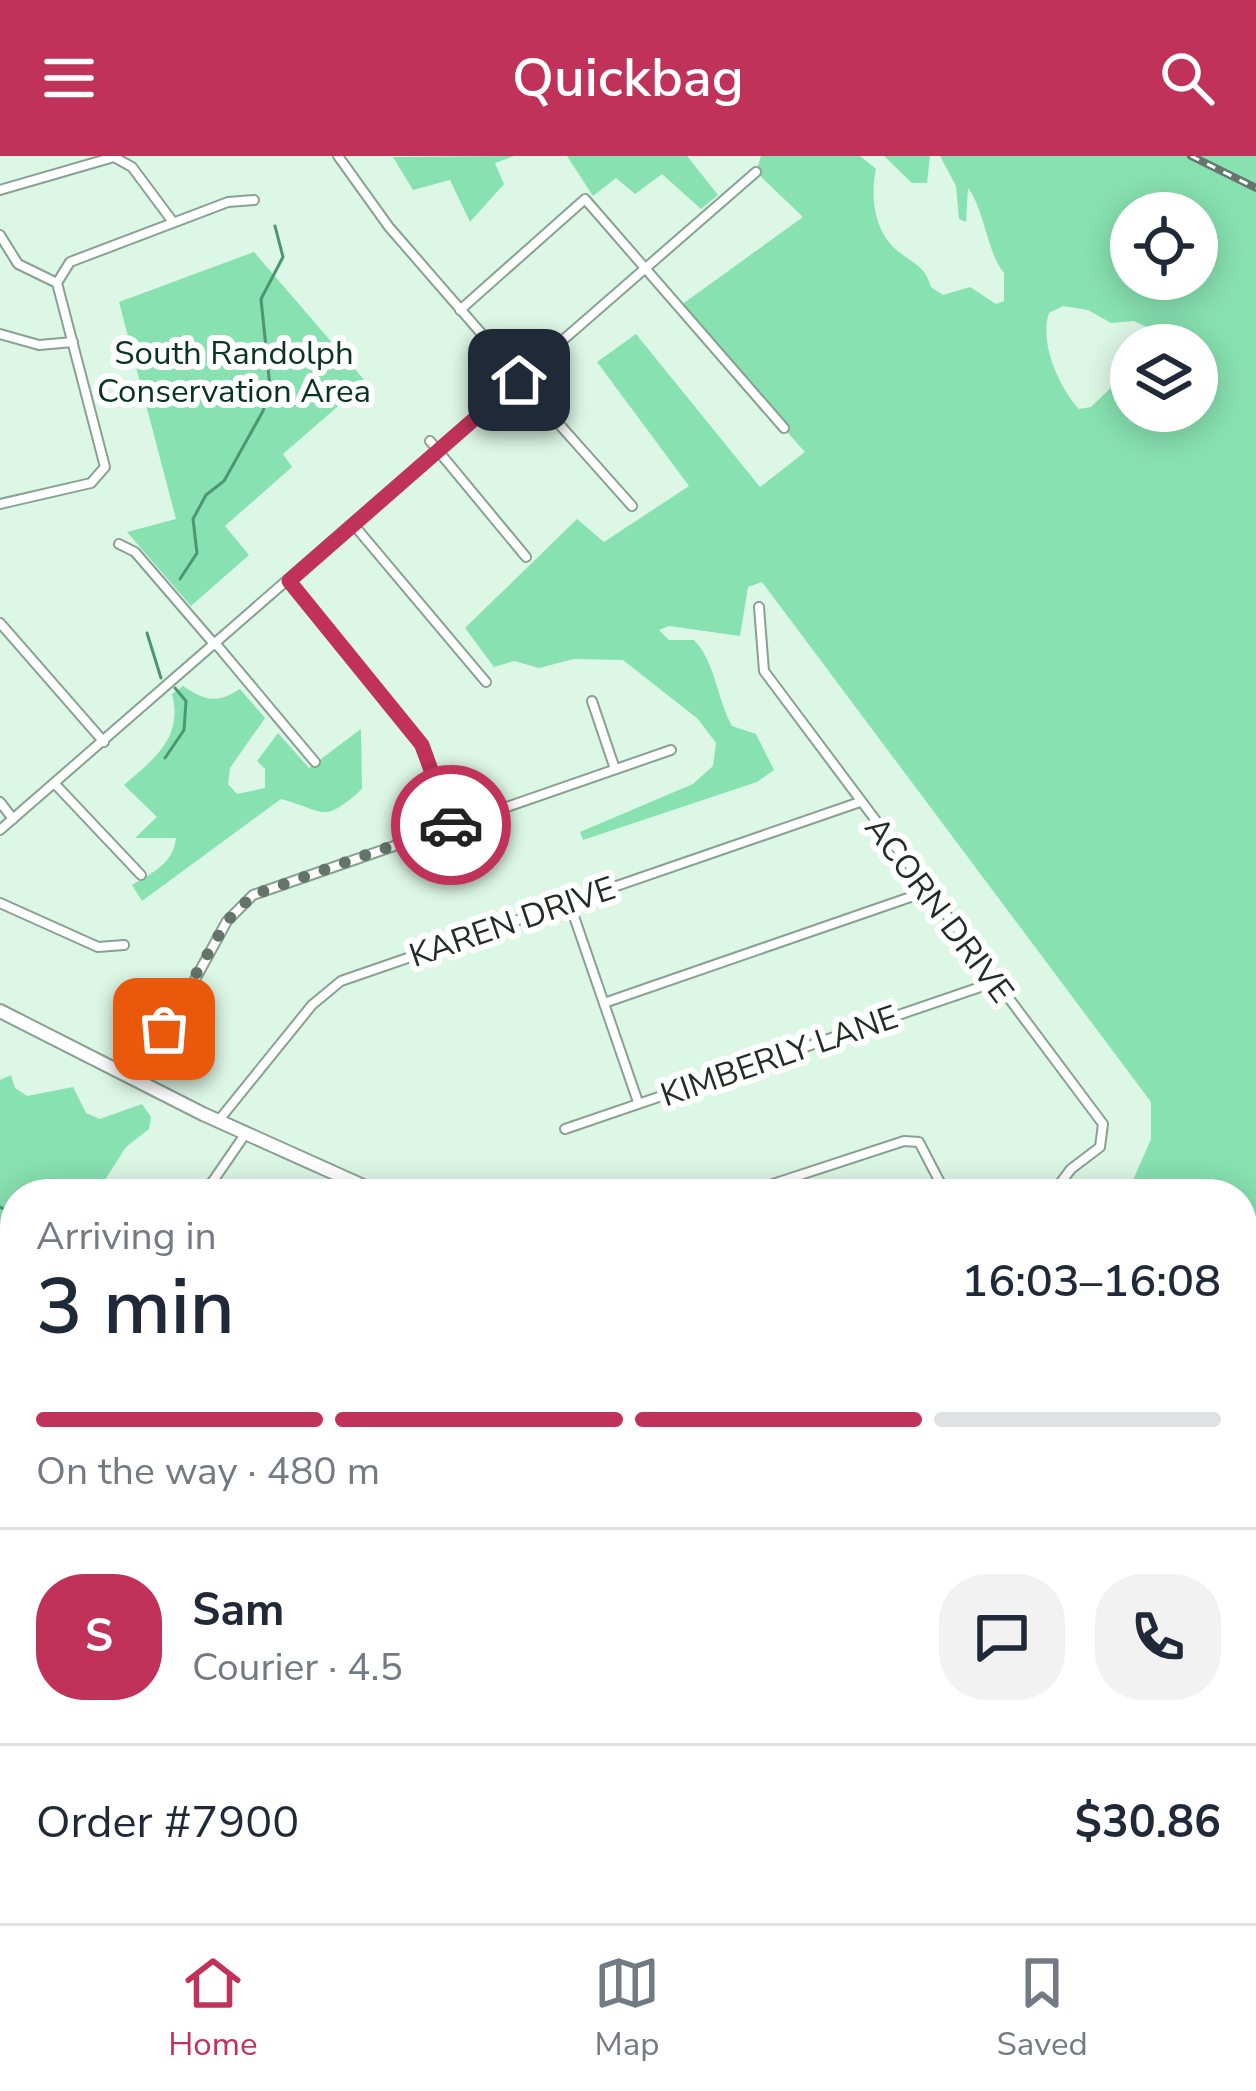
<!DOCTYPE html>
<html lang="en">
<head>
<meta charset="utf-8">
<style>
	:root { --surface:#fff; --page:#f2f2f3; --text:#1f2937; --muted:#747a83; --line:#e0e1e3; --accent:#c1325a }
	body { margin:0; font-family:"Nunito Sans",sans-serif; background:var(--page); color:var(--text); height:100vh; display:flex; flex-direction:column; font-size:45px; white-space:nowrap }
	* { box-sizing:border-box; margin:0 }
	p { font-size:39px; color:var(--muted) }
	.icon { flex:none; width:66px; height:66px; fill:none; stroke:currentColor; stroke-width:2; stroke-linecap:round; stroke-linejoin:round }
	.map { position:relative; flex:1; overflow:hidden }
	.sheet { position:absolute; left:0px; top:1023px; width:1257px; height:744px; display:flex; flex-direction:column; background:var(--surface); border-radius:48px 48px 0 0; box-shadow:0 6px 30px #0003 }
	.sheet>* { flex:none }
	.tools { position:absolute; left:1110px; top:36px; display:grid; gap:24px }
	.tools a { display:grid; place-items:center; width:108px; height:108px; border-radius:50%; background:var(--surface); box-shadow:0 6px 30px #0003; font-size:60px }
	.pin { position:absolute; display:grid; place-items:center; width:102px; height:102px; color:#fff; margin:-51px; border-radius:24px; box-shadow:0 6px 18px #0006 }
	.courier { position:absolute; display:grid; place-items:center; width:120px; height:120px; margin:-60px; border:9px solid #c1325a; border-radius:50%; background:#fff; color:#222; box-shadow:0 3px 15px #0007 }
	.overview em { font-style:normal; font-weight:600 }
	.overview div { display:flex; flex-direction:column-reverse }
	.overview { display:flex; align-items:center; justify-content:space-between; height:204px; padding:0 36px }
	h1 { font-size:78px; font-weight:600; line-height:90px }
	.bar { display:grid; grid-template-columns:repeat(4,1fr); gap:18px 12px; align-content:center; height:144px; padding:0 36px }
	.bar i { height:15px; border-radius:9px; background:var(--line) }
	.bar .current { background:var(--accent) }
	.bar p { grid-column:span 4 }
	.line { display:flex; align-items:center; gap:30px; padding:0 36px; border-top:3px solid var(--line) }
	.line div { flex:1 }
	.round { display:grid; place-items:center; flex:none; width:126px; height:126px; border-radius:48px; background:var(--page) }
	header { display:flex; justify-content:space-between; align-items:center; height:156px; padding:0 36px; background:var(--accent); color:#fff; font-size:54px; font-weight:600 }
	.tabs { display:flex; justify-content:space-around; align-items:center; height:168px; border-top:3px solid var(--line); background:var(--surface); font-size:33px; color:var(--muted) }
	.tabs a { display:grid; justify-items:center; gap:6px }
	.tabs .current { color:var(--accent) }
	.map>svg:first-child { display:block }
	.green { fill:#87e1b0; fill-rule:evenodd }
	.lines { fill:none; stroke-linecap:round; stroke-linejoin:round }
	.stream { stroke:#4c9770; stroke-width:3 }
	.minor-casing { stroke:#89a193; stroke-width:12 }
	.secondary-casing { stroke:#89a193; stroke-width:15 }
	.primary-casing { stroke:#89a193; stroke-width:16 }
	.minor { stroke:#fff; stroke-width:8 }
	.secondary { stroke:#fff; stroke-width:10 }
	.primary { stroke:#fff; stroke-width:12 }
	.rail-casing { stroke:#66766c; stroke-width:8 }
	.rail { stroke:#fff; stroke-width:3; stroke-dasharray:9; stroke-linecap:butt }
	.done { stroke:#64746a; stroke-width:12; stroke-dasharray:0 21.6 }
	.route { stroke:#c1325a; stroke-width:15 }
	.labels { text-anchor:middle; stroke-width:12; stroke-linejoin:round; paint-order:stroke }
	.park-label { font-size:33px; fill:#073520; stroke:#fff }
	.street-label { font-size:33px; fill:#232d27; stroke:#fff }
</style>
</head>
<body>
<header><svg class="icon" aria-label="menu" viewBox="0 0 24 24"><path d="M4 6h16M4 12h16M4 18h16"/></svg>Quickbag<svg class="icon" aria-label="search" viewBox="0 0 24 24"><circle cx="10" cy="10" r="6"/><path d="M15 15l6 6"/></svg></header>
<div class="map">
<svg width="1256" height="1767" viewBox="0 0 1256 1767">
	<rect width="100%" height="100%" fill="#ddf7e7"/>
	<g class="green">
		<path d="M514,0L495,7L504,28L470,66L450,24L413,34L393,1Z"/>
		<path d="M567,0H687L718,39L701,53L662,18L635,38L616,22L593,40Z"/>
		<path d="M761,0H860L876,13C870,41 874,77 899,96C914,108 925,110 931,131L943,139L970,131L996,148L1004,145V117C988,99 984,52 968,32L966,66L959,63L956,30L940,0H1256V1408L1242,1424V1038H1127L1151,983V946L762,426L748,431L740,480L669,470L659,474L669,484H694C715,505 717,543 732,570L756,578L774,614L757,626L583,684L580,676L693,628L713,610L716,587L698,563L623,504L574,503L539,512L514,505L494,511L465,472L577,363L604,386L689,330L597,206L636,178L760,331L805,296L677,152L803,61L756,16ZM1131,57H1197V123H1131ZM1063,150L1088,154L1111,167L1134,165L1149,172L1158,189H1197V255H1131V225L1122,221L1091,251L1079,253C1059,231 1039,187 1049,157Z"/>
		<path d="M884,0H930L927,27H912Z"/>
		<path d="M254,96L366,226L283,298L292,311L225,370L249,399L191,450L127,376L176,363L119,146Z"/>
		<path d="M183,530C206,545 217,548 240,533L265,562L230,612L228,628L237,638L265,632V613L257,605L278,577L309,612L361,573L362,633C322,669 326,655 281,643L142,745L132,729C152,717 173,708 176,682H135L157,661L124,629C155,602 183,582 172,538Z"/>
		<path d="M11,919L15,932L27,940L73,931L86,957L100,963L142,948L151,961L149,973L126,991L96,1038H15V1752H970L990,1767H0V924Z"/>
	</g>
	<g class="lines">
		<g class="stream">
			<path d="M180,423L197,397L193,363L206,339L224,325L263,255L270,231L261,143L283,101L275,70"/>
			<path d="M147,477L161,522"/>
			<path d="M165,602L184,574L186,545L175,532"/>
			<path d="M0,1051L15,1059"/>
			<path d="M949,1767L958,1752"/>
		</g>
		<defs>
			<g id="minor">
				<path d="M338,0L389,71L520,222"/>
				<path d="M0,34L114,1L132,11L173,66"/>
				<path d="M0,79L18,108L57,127"/>
				<path d="M460,154L585,43L784,272"/>
				<path d="M0,178L39,189L73,186"/>
				<path d="M519,223L632,350"/>
				<path d="M430,285L526,401"/>
				<path d="M0,348L91,327L105,311L57,127L70,106L228,46L254,44"/>
				<path d="M353,368L486,526"/>
				<path d="M119,388L135,396L215,489"/>
				<path d="M289,425L417,581L451,670"/>
				<path d="M759,451L764,515L1103,968L1100,991L1071,1013L1052,1038"/>
				<path d="M0,467L104,586"/>
				<path d="M216,488L315,606"/>
				<path d="M592,545L615,613"/>
				<path d="M55,628L141,719"/>
				<path d="M0,646L13,663"/>
				<path d="M0,674L756,16"/>
				<path d="M569,746L638,946"/>
				<path d="M0,747L98,791L124,789"/>
				<path d="M604,847L928,735"/>
				<path d="M127,918L180,851L227,765L253,739L671,594"/>
				<path d="M219,964L312,849L341,825L860,646"/>
				<path d="M565,973L995,826"/>
				<path d="M204,1038L246,977"/>
				<path d="M742,1038L904,985L919,986L946,1038"/>
			</g>
			<g id="secondary">
				<path d="M1242,1552L1256,1534"/>
				<path d="M1242,1720L1256,1757"/>
				<path d="M1097,1767L1107,1752"/>
			</g>
			<g id="primary">
				<path d="M0,855L203,958L381,1038"/>
				<path d="M1242,1700L1256,1716"/>
			</g>
		</defs>
		<use href="#minor" class="minor-casing"/>
		<use href="#secondary" class="secondary-casing"/>
		<use href="#primary" class="primary-casing"/>
		<use href="#minor" class="minor"/>
		<use href="#secondary" class="secondary"/>
		<use href="#primary" class="primary"/>
		<defs>
			<path id="rail" d="M1191,0L1256,32"/>
		</defs>
		<use href="#rail" class="rail-casing"/>
		<use href="#rail" class="rail"/>
	</g>
	<g class="lines">
		<path class="done" d="M164,873L227,765L253,739L451,669"/>
		<path class="route" d="M451,669L422,589L289,425L519,224"/>
	</g>
	<g class="labels">
		<g class="park-label">
			<text x="234" y="208">South Randolph<tspan x="234" dy="38">Conservation Area</tspan></text>
		</g>
		<g class="street-label">
			<text transform="translate(940 753) rotate(53)" y="12">ACORN DRIVE</text>
			<text transform="translate(512 765) rotate(-19)" y="12">KAREN DRIVE</text>
			<text transform="translate(779 899) rotate(-19)" y="12">KIMBERLY LANE</text>
		</g>
	</g>
</svg>
<div class="tools">
<a><svg class="icon" aria-label="locate" viewBox="0 0 24 24"><circle cx="12" cy="12" r="6"/><path d="M12 2v4M12 18v4M2 12h4M18 12h4"/></svg></a>
<a><svg class="icon" aria-label="layers" viewBox="0 0 24 24"><path d="M12 4l9 5-9 5-9-5zM3 14l9 5 9-5"/></svg></a>
</div>
<div class="pin" style="left:164px;top:873px;background:#ea580c"><svg class="icon" aria-label="bag" viewBox="0 0 24 24"><path d="M5 8h14l-1 12H6zM9 8a3 3 0 0 1 6 0"/></svg></div>
<div class="pin" style="left:519px;top:224px;background:#1f2937"><svg class="icon" aria-label="home" viewBox="0 0 24 24"><path d="M3 11l9-7 9 7M6 9v11h12V9"/></svg></div>
<div class="courier" style="left:451px;top:669px"><svg class="icon" aria-label="car" viewBox="0 0 24 24"><path d="M5 17H2v-5l4-1 3-4h7l3 4 3 1v5h-3M9 17h6M6 11h13"/><circle cx="7" cy="17" r="2"/><circle cx="17" cy="17" r="2"/></svg></div>
<section class="sheet">
<div class="overview"><div><h1>3 min</h1><p>Arriving in</p></div><em>16:03–16:08</em></div>
<div class="bar"><i class="current"></i><i class="current"></i><i class="current"></i><i></i><p>On the way · 480 m</p></div>
<div class="line" style="height:216px"><b class="round" style="background:var(--accent);color:#fff">S</b><div><b>Sam</b><p>Courier · 4.5</p></div><a class="round"><svg class="icon" aria-label="chat" viewBox="0 0 24 24"><path d="M4 5h16v11H9l-5 4z"/></svg></a><a class="round"><svg class="icon" aria-label="phone" viewBox="0 0 24 24"><path d="M5 4h4l2 5-3 2q2 4 5 5l2-3 5 2v4C11 20 4 13 5 4z"/></svg></a></div>
<div class="line" style="height:156px"><div>Order #7900</div><b>$30.86</b></div>
</section>
</div>
<nav class="tabs">
<a class="current"><svg class="icon" aria-label="home" viewBox="0 0 24 24"><path d="M3 11l9-7 9 7M6 9v11h12V9"/></svg>Home</a>
<a><svg class="icon" aria-label="map" viewBox="0 0 24 24"><path d="M3 6l6-2 6 2 6-2v14l-6 2-6-2-6 2zM9 4v14M15 6v14"/></svg>Map</a>
<a><svg class="icon" aria-label="saved" viewBox="0 0 24 24"><path d="M7 4h10v16l-5-4-5 4z"/></svg>Saved</a>
</nav>
</body>
</html>
